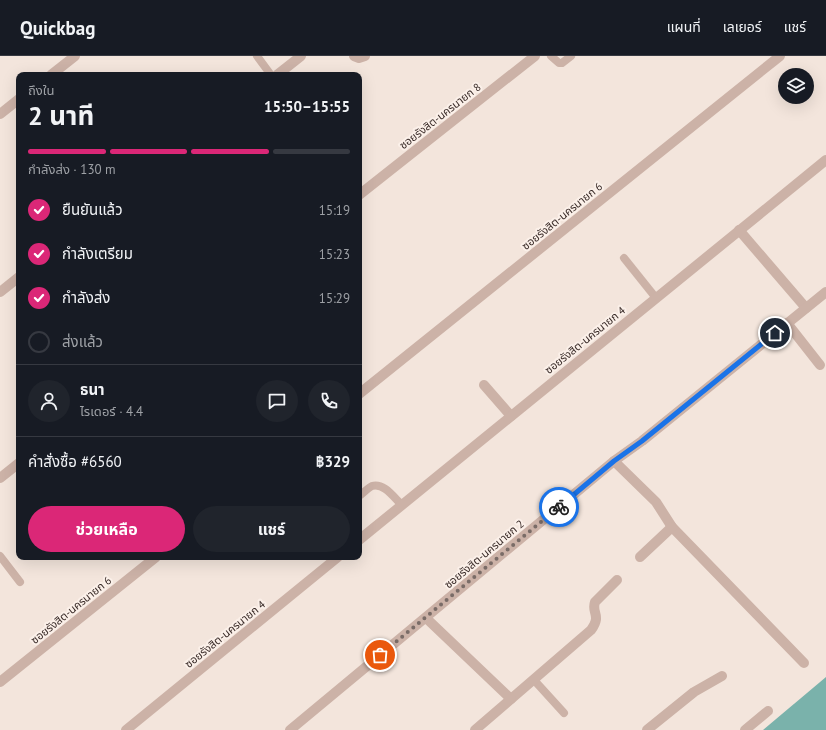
<!DOCTYPE html>
<html lang="th">
<head>
<meta charset="utf-8">
<style>
	:root { --surface:#171b24; --page:#20242c; --text:#f1f3f6; --muted:#9ea1a6; --line:#363941; --accent:#db2777 }
	body { margin:0; font-family:"PT Sans","Noto Sans Thai",sans-serif; background:var(--page); color:var(--text); height:100vh; display:flex; flex-direction:column; font-size:15px; white-space:nowrap }
	* { box-sizing:border-box; margin:0 }
	p { font-size:13px; color:var(--muted) }
	.icon { flex:none; width:22px; height:22px; fill:none; stroke:currentColor; stroke-width:2; stroke-linecap:round; stroke-linejoin:round }
	.map { position:relative; flex:1; overflow:hidden }
	.side { position:absolute; left:16px; top:16px; width:346px; height:488px; display:flex; flex-direction:column; background:var(--surface); border-radius:8px; box-shadow:0 4px 16px #0002 }
	.side>* { flex:none }
	.buttons { position:absolute; left:778px; top:12px; display:grid; gap:8px }
	.buttons a { display:grid; place-items:center; width:36px; height:36px; border-radius:50%; background:var(--surface); box-shadow:0 4px 16px #0002; font-size:20px }
	.pin { position:absolute; display:grid; place-items:center; width:34px; height:34px; color:#fff; margin:-17px; border:2px solid #fff; border-radius:50%; box-shadow:0 1px 4px #0007 }
	.courier { position:absolute; display:grid; place-items:center; width:40px; height:40px; margin:-20px; border:3px solid #1a73e8; border-radius:50%; background:#fff; color:#222; box-shadow:0 1px 5px #0007 }
	.overview em { font-style:normal; font-weight:700 }
	.overview div { display:flex; flex-direction:column-reverse }
	.overview { display:flex; align-items:center; justify-content:space-between; height:68px; padding:0 12px }
	h1 { font-size:26px; font-weight:700; line-height:30px }
	.bar { display:grid; grid-template-columns:repeat(4,1fr); gap:6px 4px; align-content:center; height:48px; padding:0 12px }
	.bar i { height:5px; border-radius:3px; background:var(--line) }
	.bar .active { background:var(--accent) }
	.bar p { grid-column:span 4 }
	.line { display:flex; align-items:center; gap:10px; padding:0 12px; border-top:1px solid var(--line) }
	.line div { flex:1 }
	.round { display:grid; place-items:center; flex:none; width:42px; height:42px; border-radius:21px; background:var(--page) }
	ol { padding:0 12px; list-style:none }
	li { display:flex; align-items:center; gap:12px; height:44px }
	li p { margin-inline-start:auto }
	li .icon { padding:4px; border-radius:50%; background:var(--accent); color:#fff; stroke-width:4 }
	li:last-child { color:var(--muted) }
	li i { width:22px; height:22px; border:2px solid var(--line); border-radius:50% }
	.button { display:flex; gap:8px; margin-top:auto; padding:8px 12px }
	.button a { flex:1; height:46px; border-radius:24px; background:var(--accent); color:#fff; font-size:16px; font-weight:700; line-height:46px; text-align:center }
	.button a+a { background:var(--page); color:var(--text) }
	header { display:flex; align-items:center; gap:24px; box-sizing:border-box; height:56px; padding:0 20px; background:var(--surface); border-bottom:1px solid var(--line) }
	header strong { font-size:19px }
	nav { display:flex; gap:22px; margin-inline-start:auto; font-size:14px }
	.map>svg:first-child { display:block }
	.water { fill:#7ab2ab }
	.lines { fill:none; stroke-linecap:round; stroke-linejoin:round }
	.service { stroke:#ccb2a7; stroke-width:8 }
	.minor { stroke:#ccb2a7; stroke-width:10 }
	.done { stroke:#7a6c67; stroke-width:4; stroke-dasharray:0 7.2 }
	.route { stroke:#1a73e8; stroke-width:5 }
	.labels { text-anchor:middle; stroke-width:4; stroke-linejoin:round; paint-order:stroke }
	.street-label { font-size:11px; fill:#392b28; stroke:#fbf0e9 }
</style>
</head>
<body>
<header>
<strong>Quickbag</strong>
<nav><a>แผนที่</a><a>เลเยอร์</a><a>แชร์</a></nav>
</header>
<div class="map">
<svg width="826" height="674" viewBox="0 0 826 674">
	<rect width="100%" height="100%" fill="#f3e5dc"/>
	<path class="water" d="M826,621V674H763Z"/>
	<g class="lines">
		<g class="service">
			<path d="M257,0L271,19"/>
			<path d="M551,0L559,7H562L571,0"/>
			<path d="M624,202L656,242"/>
			<path d="M359,440C363,437 368,432 372,430C384,426 395,443 402,449"/>
			<path d="M0,500L20,526"/>
			<path d="M534,624L564,657"/>
		</g>
		<g class="minor">
			<path d="M354,0L359,2L365,0"/>
			<path d="M51,19L75,0"/>
			<path d="M277,19L301,0"/>
			<path d="M0,58L19,43"/>
			<path d="M359,139L535,0"/>
			<path d="M739,174L806,252"/>
			<path d="M0,236L19,221"/>
			<path d="M787,267L820,309"/>
			<path d="M484,329L511,360"/>
			<path d="M359,338L780,0"/>
			<path d="M614,405L656,446L672,471L804,607"/>
			<path d="M0,422L19,407"/>
			<path d="M359,484L826,104"/>
			<path d="M640,501L672,471"/>
			<path d="M426,562L511,643L591,574C602,559 591,557 595,546L617,524"/>
			<path d="M0,626L156,501"/>
			<path d="M126,674L338,501"/>
			<path d="M290,674L614,405L642,385L826,236"/>
			<path d="M475,674L511,643"/>
			<path d="M647,674L694,636L722,620"/>
			<path d="M745,674L768,655"/>
		</g>
	</g>
	<g class="lines">
		<path class="done" d="M380,599L559,451"/>
		<path class="route" d="M559,451L614,405L642,385L775,277"/>
	</g>
	<g class="labels">
		<g class="street-label">
			<text transform="translate(440 60) rotate(-38)" y="4">ซอยรังสิต-นครนายก 8</text>
			<text transform="translate(562 160) rotate(-39)" y="4">ซอยรังสิต-นครนายก 6</text>
			<text transform="translate(585 284) rotate(-39)" y="4">ซอยรังสิต-นครนายก 4</text>
			<text transform="translate(484 498) rotate(-40)" y="4">ซอยรังสิต-นครนายก 2</text>
			<text transform="translate(71 554) rotate(-39)" y="4">ซอยรังสิต-นครนายก 6</text>
			<text transform="translate(225 578) rotate(-39)" y="4">ซอยรังสิต-นครนายก 4</text>
		</g>
	</g>
</svg>
<div class="buttons">
<a><svg class="icon" aria-label="layers" viewBox="0 0 24 24"><path d="M12 4l9 5-9 5-9-5zM3 14l9 5 9-5"/></svg></a>
</div>
<div class="pin" style="left:380px;top:599px;background:#ea580c"><svg class="icon" aria-label="bag" viewBox="0 0 24 24"><path d="M5 8h14l-1 12H6zM9 8a3 3 0 0 1 6 0"/></svg></div>
<div class="pin" style="left:775px;top:277px;background:#1f2937"><svg class="icon" aria-label="home" viewBox="0 0 24 24"><path d="M3 11l9-7 9 7M6 9v11h12V9"/></svg></div>
<div class="courier" style="left:559px;top:451px"><svg class="icon" aria-label="bike" viewBox="0 0 24 24"><circle cx="6" cy="16" r="4"/><circle cx="18" cy="16" r="4"/><path d="M6 16l4-8h5l3 8M10 8l3 8H6M13 5h3"/></svg></div>
<section class="side">
<div class="overview"><div><h1>2 นาที</h1><p>ถึงใน</p></div><em>15:50–15:55</em></div>
<div class="bar"><i class="active"></i><i class="active"></i><i class="active"></i><i></i><p>กำลังส่ง · 130 m</p></div>
<ol>
<li><svg class="icon" aria-label="check" viewBox="0 0 24 24"><path d="M5 12l5 5 9-10"/></svg>ยืนยันแล้ว<p>15:19</p></li>
<li><svg class="icon" aria-label="check" viewBox="0 0 24 24"><path d="M5 12l5 5 9-10"/></svg>กำลังเตรียม<p>15:23</p></li>
<li><svg class="icon" aria-label="check" viewBox="0 0 24 24"><path d="M5 12l5 5 9-10"/></svg>กำลังส่ง<p>15:29</p></li>
<li><i></i>ส่งแล้ว</li>
</ol>
<div class="line" style="height:72px"><a class="round"><svg class="icon" aria-label="person" viewBox="0 0 24 24"><circle cx="12" cy="8" r="4"/><path d="M4 21q1-7 8-7t8 7"/></svg></a><div><b>ธนา</b><p>ไรเดอร์ · 4.4</p></div><a class="round"><svg class="icon" aria-label="chat" viewBox="0 0 24 24"><path d="M4 5h16v11H9l-5 4z"/></svg></a><a class="round"><svg class="icon" aria-label="phone" viewBox="0 0 24 24"><path d="M5 4h4l2 5-3 2q2 4 5 5l2-3 5 2v4C11 20 4 13 5 4z"/></svg></a></div>
<div class="line" style="height:52px"><div>คำสั่งซื้อ #6560</div><b>฿329</b></div>
<div class="button"><a>ช่วยเหลือ</a><a>แชร์</a></div>
</section>
</div>
</body>
</html>
